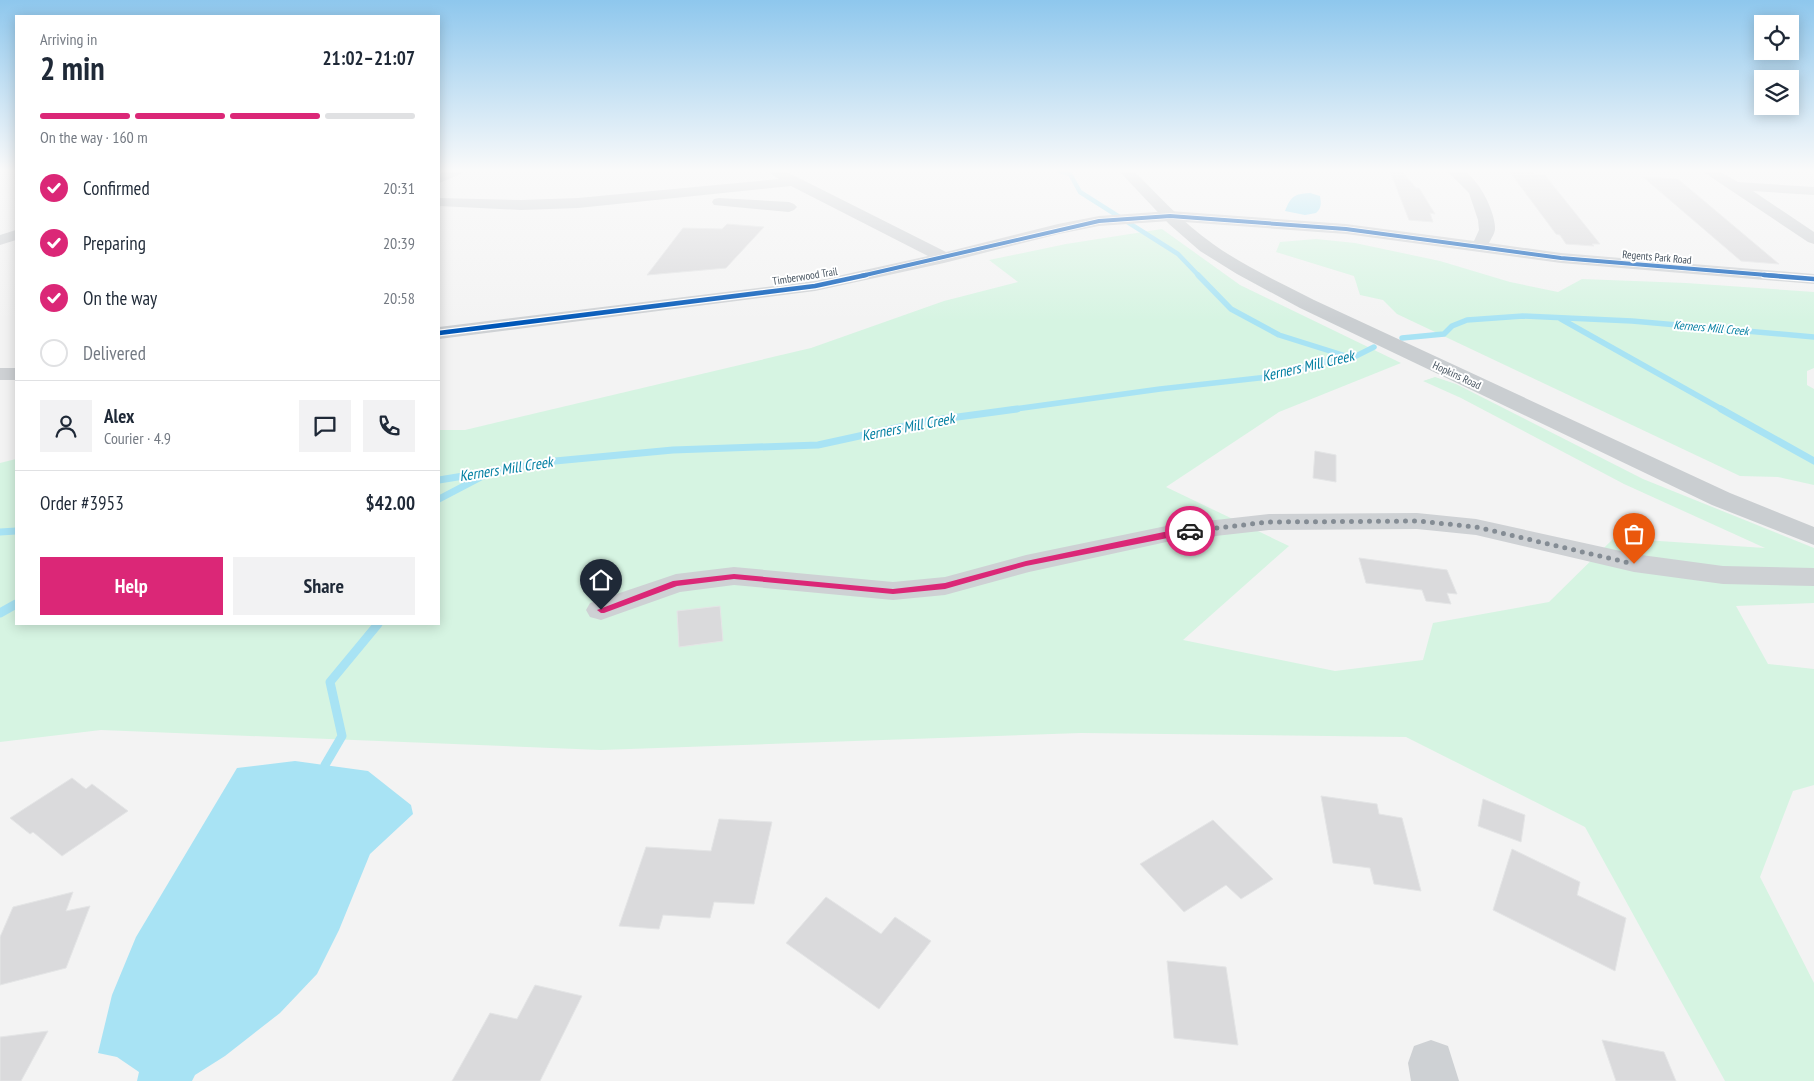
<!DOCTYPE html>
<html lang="en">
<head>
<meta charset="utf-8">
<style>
	:root { --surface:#fff; --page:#f2f2f3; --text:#1f2937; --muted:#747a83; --line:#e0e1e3; --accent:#db2777 }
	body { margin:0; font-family:"PT Sans Narrow",sans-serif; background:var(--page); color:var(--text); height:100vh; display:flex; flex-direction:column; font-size:19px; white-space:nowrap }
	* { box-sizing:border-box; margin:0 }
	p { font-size:16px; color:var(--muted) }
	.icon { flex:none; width:28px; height:28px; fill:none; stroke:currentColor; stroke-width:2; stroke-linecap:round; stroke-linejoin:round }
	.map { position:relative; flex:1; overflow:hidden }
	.side { position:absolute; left:15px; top:15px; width:425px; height:610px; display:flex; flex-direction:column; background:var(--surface); border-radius:0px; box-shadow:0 2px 12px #0003 }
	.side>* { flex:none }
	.fabs { position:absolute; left:1754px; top:15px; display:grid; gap:10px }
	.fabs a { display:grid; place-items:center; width:45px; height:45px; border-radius:0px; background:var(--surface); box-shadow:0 2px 12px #0003; font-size:25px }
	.pin { position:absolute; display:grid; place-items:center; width:42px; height:42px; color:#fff; margin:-51px -21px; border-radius:50% 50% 50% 0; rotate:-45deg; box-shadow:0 0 5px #0007 }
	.pin .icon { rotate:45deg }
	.courier { position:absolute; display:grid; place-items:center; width:50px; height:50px; margin:-25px; border:4px solid #db2777; border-radius:50%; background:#fff; color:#222; box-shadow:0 1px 6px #0007 }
	.head em { font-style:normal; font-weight:800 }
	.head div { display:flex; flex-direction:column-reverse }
	.head { display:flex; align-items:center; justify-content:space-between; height:85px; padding:0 25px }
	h1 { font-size:32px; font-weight:800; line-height:38px }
	.bar { display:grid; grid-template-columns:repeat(4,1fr); gap:8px 5px; align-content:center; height:60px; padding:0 25px }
	.bar i { height:6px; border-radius:4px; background:var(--line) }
	.bar .on { background:var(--accent) }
	.bar p { grid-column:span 4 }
	.line { display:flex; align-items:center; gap:12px; padding:0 25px; border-top:1px solid var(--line) }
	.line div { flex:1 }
	.round { display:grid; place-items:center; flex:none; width:52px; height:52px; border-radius:0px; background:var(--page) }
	ol { padding:0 25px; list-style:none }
	li { display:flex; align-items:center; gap:15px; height:55px }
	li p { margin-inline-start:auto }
	li .icon { padding:5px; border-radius:50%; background:var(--accent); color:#fff; stroke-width:4 }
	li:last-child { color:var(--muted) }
	li i { width:28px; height:28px; border:2px solid var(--line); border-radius:50% }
	.primary-button { display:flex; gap:10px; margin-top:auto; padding:10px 25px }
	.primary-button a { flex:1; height:58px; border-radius:0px; background:var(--accent); color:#fff; font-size:20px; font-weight:800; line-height:58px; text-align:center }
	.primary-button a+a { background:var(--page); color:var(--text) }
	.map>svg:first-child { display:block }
	.green { fill:#d6f4e2 }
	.water { fill:#a8e3f4 }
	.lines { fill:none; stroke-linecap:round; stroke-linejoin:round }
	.stream-far3 { stroke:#a8e3f4; stroke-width:4.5 }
	.stream-far2 { stroke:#a8e3f4; stroke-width:5.5 }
	.stream-far1 { stroke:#a8e3f4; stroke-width:7 }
	.stream { stroke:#a8e3f4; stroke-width:9 }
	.building { fill:#dadadc; stroke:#e4e5e6 }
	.minor { fill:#ced1d4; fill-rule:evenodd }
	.major { fill:#caced1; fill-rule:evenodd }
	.cycleway-far1-casing { stroke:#fff; stroke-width:5.5 }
	.cycleway-casing { stroke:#fff; stroke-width:7 }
	.cycleway-far1 { stroke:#0057b8; stroke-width:4 }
	.cycleway { stroke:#0057b8; stroke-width:4.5 }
	.route { fill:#db2777 }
	.done { stroke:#848c94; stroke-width:5; stroke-dasharray:0 9 }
	.labels { text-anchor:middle; stroke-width:4; stroke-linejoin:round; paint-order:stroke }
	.far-street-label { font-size:11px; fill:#485561; stroke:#fff }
	.far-water-label { font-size:12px; font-style:italic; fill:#037fa2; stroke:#fff }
	.water-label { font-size:15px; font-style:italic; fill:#037fa2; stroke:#fff }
</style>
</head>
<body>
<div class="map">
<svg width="1814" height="1081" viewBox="0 0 1814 1081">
	<rect width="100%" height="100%" fill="#f3f3f3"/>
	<g class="green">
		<path d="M1162,229L1240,285L1401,363L1279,412L1166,487L1289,546L1183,640L1335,671L1423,660L1433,623L1549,602L1614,538L1765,548L1624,484L1461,398L1423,381L1435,377L1456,384L1643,479L1814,548V603L1736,606L1768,664L1814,669V785L1793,791L1760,877L1814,983V1081H1725L1585,827L1406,737L1081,733L601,750L101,730L0,742V463L16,459V624H439V430H465L811,348L944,301L1018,282L989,260L1066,244Z"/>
		<path d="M1316,239L1355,243L1440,261L1510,282L1558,292L1582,279L1686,283L1814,292V368L1807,371V385L1814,389V485L1778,477L1740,476L1397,314L1383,300L1360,295L1354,276L1276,252L1280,242Z"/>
	</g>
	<g class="water">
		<path d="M1310,193L1320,196C1321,202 1322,208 1316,213L1305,215L1285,211C1291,196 1294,194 1310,193Z"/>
		<path d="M295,761L368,771L411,805L413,814L370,854L339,930L317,974L280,1013L225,1056L195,1075L192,1081H137L139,1072L117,1057L98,1053L112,995L136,937L237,768Z"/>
	</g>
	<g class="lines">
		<path class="stream-far3" d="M1059,171L1070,174L1080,192L1178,254L1199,276"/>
		<g class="stream-far2">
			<path d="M1198,275L1231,309L1279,335L1349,357"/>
			<path d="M1561,319L1723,410"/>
			<path d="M1402,338L1444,334L1452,326L1467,320L1523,316L1632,321L1814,337"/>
			<path d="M1008,410L1160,389L1268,377L1332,360L1352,358L1374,347"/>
		</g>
		<g class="stream-far1">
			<path d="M1721,409L1814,461"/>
			<path d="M439,480L555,461L673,450L818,445L928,421L1017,409"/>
			<path d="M439,499L483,476"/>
			<path d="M0,532L16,531"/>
		</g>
		<g class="stream">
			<path d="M0,613L16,604"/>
			<path d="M325,765L342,736L330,682L378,624"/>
		</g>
	</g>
	<g class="building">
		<path d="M1390,171H1402L1416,188H1419L1435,214L1430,213L1433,222L1409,220Z"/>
		<path d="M1509,171H1532L1535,174H1544L1600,244H1592L1594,246L1566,244L1560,235L1556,234Z"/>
		<path d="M1643,177L1678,179L1779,264L1741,261Z"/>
		<path d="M727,224L764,227L726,268L647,275L683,228L722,229Z"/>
		<path d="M1315,451L1336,455V482L1313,478Z"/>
		<path d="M1359,558L1447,570L1457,594L1447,593L1451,604L1426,601L1422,590L1366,583Z"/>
		<path d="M720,606L723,641L679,647L677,611Z"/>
		<path d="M72,778L86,789L92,784L128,811L62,856L33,832L30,834L10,818Z"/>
		<path d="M1321,796L1377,804L1379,814L1402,818L1421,891L1374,884L1370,868L1333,863Z"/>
		<path d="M1483,799L1525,815L1521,842L1478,826Z"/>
		<path d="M719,819L772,822L754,904L714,902L710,918L663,915L659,929L619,926L646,847L711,851Z"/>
		<path d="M1213,820L1273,879L1241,899L1226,885L1184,912L1140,864Z"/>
		<path d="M1512,849L1580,882L1577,895L1626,918L1615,971L1493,910Z"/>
		<path d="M73,892L66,911L90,906L66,968L0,985V937L13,907Z"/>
		<path d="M826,897L881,934L895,917L931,941L879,1009L786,943Z"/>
		<path d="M1167,961L1226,967L1238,1045L1174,1038Z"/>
		<path d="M535,985L582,996L540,1081H452L490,1013L517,1019Z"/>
		<path d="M48,1031L21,1081H0V1037Z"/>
		<path d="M1602,1040L1664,1052L1676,1081H1616Z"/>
	</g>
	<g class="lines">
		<g class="minor">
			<path d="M445,171H463L461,174L439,183V174Z"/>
			<path d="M771,171H785L946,252L1058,224L1099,216L1170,211L1346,224L1474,241L1479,230L1478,220L1469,193L1447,171C1451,171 1459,170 1463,171C1478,177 1496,213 1495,229C1495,233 1491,239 1489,243L1561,253L1814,274V284L1561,263L1346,234L1170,221L1099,226L1059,234L944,263L815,291L439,339V327L815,281L928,256L791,186L578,208L521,210L439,206V198L521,200L578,198L779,179L772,175Z"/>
			<path d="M1702,171H1719L1738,182L1814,187V195L1753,191L1814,232V244L1808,242Z"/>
			<path d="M719,198L789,202L794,204L797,207L794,210L789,212L714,205L712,202L714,199Z"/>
			<path d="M16,230V240L0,245V235Z"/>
			<rect x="0" y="368" width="16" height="12"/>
			<path d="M1417,513L1476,519L1634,554L1723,566L1814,568V586L1723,584L1634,572L1476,535L1417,529L1269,530L1171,541L1029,572L945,595L893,600L734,585L680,592L601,620L590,617L586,610L590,603L676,574L734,567L893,582L945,577L1026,555L1171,525L1269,514Z"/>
			<path d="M1431,1040L1448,1046L1459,1081H1411L1408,1063L1414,1046Z"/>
		</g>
		<path class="major" d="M1119,171H1134C1159,196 1183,223 1213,244C1244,266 1279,282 1314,300L1730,493L1814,527V545L1712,505L1300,308L1237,274L1200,251L1169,224Z"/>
		<defs>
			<path id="cycleway-far1" d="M861,276L1099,221L1170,216L1346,229L1561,258L1779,276"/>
			<g id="cycleway">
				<path d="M1764,275L1814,279"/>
				<path d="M439,333L815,286L866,275"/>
			</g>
		</defs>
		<use href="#cycleway-far1" class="cycleway-far1-casing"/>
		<use href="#cycleway" class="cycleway-casing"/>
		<use href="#cycleway-far1" class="cycleway-far1"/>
		<use href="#cycleway" class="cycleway"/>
	</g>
	<linearGradient id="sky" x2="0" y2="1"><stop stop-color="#8ec7ed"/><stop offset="0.53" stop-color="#fafafa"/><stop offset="1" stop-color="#fafafa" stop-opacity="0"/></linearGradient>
	<rect width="1814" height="322" fill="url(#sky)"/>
	<path class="route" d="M1190,528L1193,529V533L1026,566L945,589L893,594L734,579L677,586L604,613H601L597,610L673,581L734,574L893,589L945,583L1026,561L1164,532Z"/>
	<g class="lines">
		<path class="done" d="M1190,531L1269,522L1418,521L1476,527L1634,564"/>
	</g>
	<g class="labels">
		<g class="far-street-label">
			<text transform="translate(1657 257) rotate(5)" y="4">Regents Park Road</text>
			<text transform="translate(805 276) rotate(-9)" y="4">Timberwood Trail</text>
			<text transform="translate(1457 375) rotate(25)" y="4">Hopkins Road</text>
		</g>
		<g class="far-water-label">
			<text transform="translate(1711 328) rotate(5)" y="4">Kerners Mill Creek</text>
		</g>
		<g class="water-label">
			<text transform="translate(1308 366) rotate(-13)" y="5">Kerners Mill Creek</text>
			<text transform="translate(908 427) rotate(-11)" y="5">Kerners Mill Creek</text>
			<text transform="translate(506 469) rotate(-9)" y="5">Kerners Mill Creek</text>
		</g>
	</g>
</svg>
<div class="fabs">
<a><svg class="icon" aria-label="locate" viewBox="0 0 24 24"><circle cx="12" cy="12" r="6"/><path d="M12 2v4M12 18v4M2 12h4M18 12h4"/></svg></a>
<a><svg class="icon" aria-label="layers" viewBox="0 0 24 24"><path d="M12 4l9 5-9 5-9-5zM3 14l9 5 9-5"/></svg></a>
</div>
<div class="pin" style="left:1634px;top:564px;background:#ea580c"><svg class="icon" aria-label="bag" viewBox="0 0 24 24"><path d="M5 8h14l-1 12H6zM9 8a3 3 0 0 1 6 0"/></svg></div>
<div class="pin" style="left:601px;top:610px;background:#1f2937"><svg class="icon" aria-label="home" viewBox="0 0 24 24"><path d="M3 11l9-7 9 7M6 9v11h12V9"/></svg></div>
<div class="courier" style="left:1190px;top:531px"><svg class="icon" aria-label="car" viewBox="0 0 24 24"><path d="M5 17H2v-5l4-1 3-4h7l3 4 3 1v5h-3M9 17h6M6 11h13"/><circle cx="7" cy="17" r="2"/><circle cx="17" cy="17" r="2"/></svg></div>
<section class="side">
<div class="head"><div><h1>2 min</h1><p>Arriving in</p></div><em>21:02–21:07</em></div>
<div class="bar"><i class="on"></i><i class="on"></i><i class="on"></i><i></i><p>On the way · 160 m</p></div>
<ol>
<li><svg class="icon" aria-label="check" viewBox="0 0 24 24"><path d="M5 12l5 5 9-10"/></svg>Confirmed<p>20:31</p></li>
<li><svg class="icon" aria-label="check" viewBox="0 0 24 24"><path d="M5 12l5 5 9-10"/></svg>Preparing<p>20:39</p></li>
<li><svg class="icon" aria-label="check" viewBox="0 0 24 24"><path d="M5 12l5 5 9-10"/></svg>On the way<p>20:58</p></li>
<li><i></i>Delivered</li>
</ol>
<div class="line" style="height:90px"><a class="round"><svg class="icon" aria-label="person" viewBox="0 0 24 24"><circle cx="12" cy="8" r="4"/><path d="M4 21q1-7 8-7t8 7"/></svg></a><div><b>Alex</b><p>Courier · 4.9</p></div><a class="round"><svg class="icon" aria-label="chat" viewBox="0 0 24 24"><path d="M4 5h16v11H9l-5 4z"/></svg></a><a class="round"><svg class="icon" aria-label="phone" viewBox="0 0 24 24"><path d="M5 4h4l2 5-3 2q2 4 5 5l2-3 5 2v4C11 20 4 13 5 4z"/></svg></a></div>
<div class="line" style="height:65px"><div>Order #3953</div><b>$42.00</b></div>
<div class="primary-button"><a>Help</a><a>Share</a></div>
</section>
</div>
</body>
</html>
